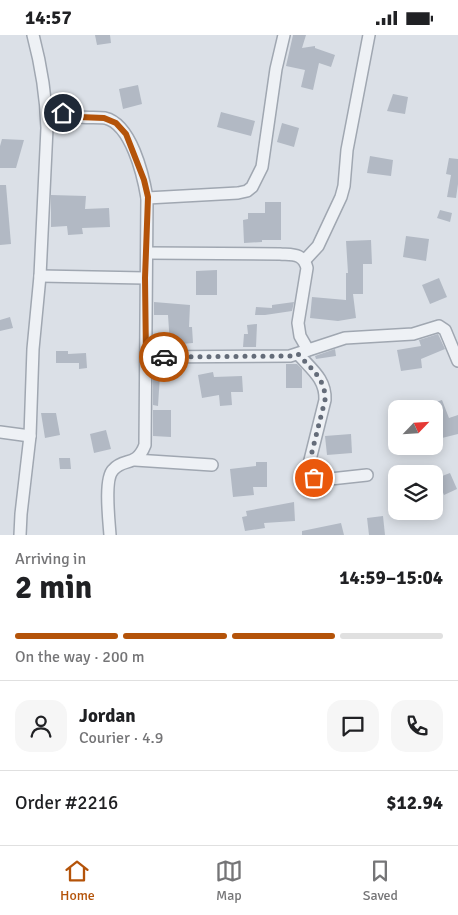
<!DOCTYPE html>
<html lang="en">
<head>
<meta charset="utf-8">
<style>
	:root { --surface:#fff; --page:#f6f6f6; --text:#202124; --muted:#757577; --line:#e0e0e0; --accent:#b45309 }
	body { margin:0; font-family:Signika,sans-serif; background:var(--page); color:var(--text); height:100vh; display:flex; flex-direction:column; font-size:19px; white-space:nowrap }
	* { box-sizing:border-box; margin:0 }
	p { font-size:16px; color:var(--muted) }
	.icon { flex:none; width:28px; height:28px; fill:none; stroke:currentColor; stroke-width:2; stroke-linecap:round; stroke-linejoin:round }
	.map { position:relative; height:500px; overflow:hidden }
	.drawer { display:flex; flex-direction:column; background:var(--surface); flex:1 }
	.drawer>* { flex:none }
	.needle { width:32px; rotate:65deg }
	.controls { position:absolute; left:388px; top:365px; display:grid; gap:10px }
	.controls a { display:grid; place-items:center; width:55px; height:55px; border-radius:10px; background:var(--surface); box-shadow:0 2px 12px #0003; font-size:25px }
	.pin { position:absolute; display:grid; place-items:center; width:42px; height:42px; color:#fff; margin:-21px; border:2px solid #fff; border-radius:50%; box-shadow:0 1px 5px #0007 }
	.courier { position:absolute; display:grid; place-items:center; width:50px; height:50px; margin:-25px; border:4px solid #b45309; border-radius:50%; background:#fff; color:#222; box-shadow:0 1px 6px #0007 }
	.head em { font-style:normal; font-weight:800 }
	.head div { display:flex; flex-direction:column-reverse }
	.head { display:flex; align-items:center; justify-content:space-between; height:85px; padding:0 15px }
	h1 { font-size:32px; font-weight:800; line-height:38px }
	.bar { display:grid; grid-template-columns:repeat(4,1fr); gap:8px 5px; align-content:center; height:60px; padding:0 15px }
	.bar i { height:6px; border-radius:4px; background:var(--line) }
	.bar .active { background:var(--accent) }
	.bar p { grid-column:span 4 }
	.line { display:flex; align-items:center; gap:12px; padding:0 15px; border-top:1px solid var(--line) }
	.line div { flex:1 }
	.round { display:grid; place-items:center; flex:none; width:52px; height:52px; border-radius:15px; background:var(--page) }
	.status { display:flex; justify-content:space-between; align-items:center; height:35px; padding:0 25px; background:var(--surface); direction:ltr }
	.status svg { height:14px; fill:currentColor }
	.menu { display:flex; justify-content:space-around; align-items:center; height:70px; border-top:1px solid var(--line); background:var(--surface); font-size:14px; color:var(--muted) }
	.menu a { display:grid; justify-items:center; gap:2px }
	.menu .active { color:var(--accent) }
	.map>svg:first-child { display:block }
	.building { fill:#b2b9c4 }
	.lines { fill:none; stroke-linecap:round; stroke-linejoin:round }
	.minor-casing { stroke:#a0a7b1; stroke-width:14 }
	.minor { stroke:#eef1f5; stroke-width:11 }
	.done { stroke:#646c79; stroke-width:5; stroke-dasharray:0 9 }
	.route { stroke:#b45309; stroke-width:6 }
</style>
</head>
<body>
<div class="status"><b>14:57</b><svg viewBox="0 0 49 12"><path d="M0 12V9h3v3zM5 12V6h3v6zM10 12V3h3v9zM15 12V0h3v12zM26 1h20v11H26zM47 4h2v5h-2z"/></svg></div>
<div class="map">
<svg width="458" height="500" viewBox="0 0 458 500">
	<rect width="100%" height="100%" fill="#dbe0e7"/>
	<g class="building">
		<path d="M95,0H110L111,8L97,10Z"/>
		<path d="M293,0H306L302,13L315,11V13L335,20L331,32L319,28L313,55L301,52L305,35L286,31Z"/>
		<path d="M138,50L142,69L123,74L119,54Z"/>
		<path d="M393,59L408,62L405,79L387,76Z"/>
		<path d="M221,77L255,86L251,101L217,92Z"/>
		<path d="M282,88L299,93L294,112L277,107Z"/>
		<path d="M2,104L24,105L16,133H0V111Z"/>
		<path d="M370,121L393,125L391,141L367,138Z"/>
		<path d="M449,123L458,124V149L456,163L447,162L451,140L446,139Z"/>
		<path d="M0,150H6L11,209L0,210Z"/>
		<path d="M51,160L86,161L85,174L109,173L110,192L82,193L83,199L68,200L67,191L51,192Z"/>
		<path d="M265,167H281V205H262V207L244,208L243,185L248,184V178H265Z"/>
		<path d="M440,175L452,178L450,187L437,183Z"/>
		<path d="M406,201L429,204L426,226L403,222Z"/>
		<path d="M371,205L372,229H363V259H353L356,283L338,286L310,283L312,262L346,265V238H348L346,206Z"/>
		<path d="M217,235V260H196V236Z"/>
		<path d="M439,243L447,262L430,269L422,250Z"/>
		<path d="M154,267L190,270L189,292H192L193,308L170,310L168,280H154Z"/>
		<path d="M294,267L292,276L265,280H255L256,272L272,273V270Z"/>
		<path d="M10,282L13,293L0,296V285Z"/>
		<path d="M257,289L256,312H243L244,299H248L247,290Z"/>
		<path d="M438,299L445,314L421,324L422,333L401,336L397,315L421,311L419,305Z"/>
		<path d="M335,314L336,321L316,324L315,321Z"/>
		<path d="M56,316H68V319L86,318L87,333L79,334V328H56Z"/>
		<path d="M159,329H173V336L159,335Z"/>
		<path d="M286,329H297L302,334V353H286Z"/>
		<path d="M213,337L214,342L242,341L243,357H231L232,370L220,371L219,360L202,363L198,340Z"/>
		<path d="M153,340H160L158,371L153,370Z"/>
		<path d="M442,365L449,383L458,380V399L434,405V385H439L433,368Z"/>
		<path d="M153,375H171V402L153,401Z"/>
		<path d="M41,378H56L60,400L45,403Z"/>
		<path d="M106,395L111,414L94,418L90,399Z"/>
		<path d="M351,399L352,418L327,420L325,401Z"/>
		<path d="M59,423H70L71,434H60Z"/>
		<path d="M256,427H267V452H253L254,460L233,462L230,434L256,431Z"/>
		<path d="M450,438L457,454L444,460L437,443Z"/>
		<path d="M294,467L295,486L264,488L265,493L245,496L242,482L247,481L246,476Z"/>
		<path d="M383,481L385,500H369L367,483Z"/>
		<path d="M341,488L344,500H302V496Z"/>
	</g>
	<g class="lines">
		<defs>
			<g id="minor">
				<path d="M47,74C58,77 70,81 81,82C89,83 97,82 105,83C131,89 143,139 147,163L145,410C136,433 124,422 113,435C104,444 109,486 110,500"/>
				<path d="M147,163L238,158L247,156L252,152L262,132L276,34L284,0"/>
				<path d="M147,218L280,219C293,220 303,218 307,233L298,288L300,301L308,315"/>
				<path d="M305,225L318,211L341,162L344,151L347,115L369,0"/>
				<path d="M40,241L145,243"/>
				<path d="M298,319C311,334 326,344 325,365L308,433C310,441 313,443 321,445L367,440"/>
				<path d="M146,322L290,321L345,303L413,299L439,291L445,295L458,326"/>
				<path d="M0,397L30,401"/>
				<path d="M135,425L212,430"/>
				<path d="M20,500L21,479L30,401L33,314L40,241L47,93C46,61 41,30 33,0"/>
			</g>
		</defs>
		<use href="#minor" class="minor-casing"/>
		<use href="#minor" class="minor"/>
	</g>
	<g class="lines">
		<path class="done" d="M164,322L290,321L298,319C311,334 326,344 325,365L308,433L309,439L314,443"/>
		<path class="route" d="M63,78L79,82L104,83L116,88L126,99L144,145L148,162L145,243L146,322H164"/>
	</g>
</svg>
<div class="controls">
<a><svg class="needle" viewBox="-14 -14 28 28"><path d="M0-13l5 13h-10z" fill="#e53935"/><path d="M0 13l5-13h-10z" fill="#757577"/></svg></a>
<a><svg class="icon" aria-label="layers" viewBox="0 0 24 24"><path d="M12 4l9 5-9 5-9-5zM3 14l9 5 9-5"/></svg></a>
</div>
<div class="pin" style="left:314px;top:443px;background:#ea580c"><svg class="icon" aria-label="bag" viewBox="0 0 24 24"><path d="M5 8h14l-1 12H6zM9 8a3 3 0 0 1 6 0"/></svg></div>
<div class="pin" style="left:63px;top:78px;background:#1f2937"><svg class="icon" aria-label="home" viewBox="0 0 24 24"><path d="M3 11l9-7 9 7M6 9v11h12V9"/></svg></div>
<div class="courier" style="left:164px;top:322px"><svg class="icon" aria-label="car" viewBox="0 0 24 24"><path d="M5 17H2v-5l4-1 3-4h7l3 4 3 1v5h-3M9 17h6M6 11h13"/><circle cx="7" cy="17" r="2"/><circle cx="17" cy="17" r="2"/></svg></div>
</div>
<section class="drawer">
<div class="head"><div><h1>2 min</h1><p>Arriving in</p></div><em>14:59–15:04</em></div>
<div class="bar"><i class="active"></i><i class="active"></i><i class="active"></i><i></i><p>On the way · 200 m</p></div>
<div class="line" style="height:90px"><a class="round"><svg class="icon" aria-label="person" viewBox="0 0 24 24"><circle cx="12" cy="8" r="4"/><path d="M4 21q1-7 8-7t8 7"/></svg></a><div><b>Jordan</b><p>Courier · 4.9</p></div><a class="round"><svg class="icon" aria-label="chat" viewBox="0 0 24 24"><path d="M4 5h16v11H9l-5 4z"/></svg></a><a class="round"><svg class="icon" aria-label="phone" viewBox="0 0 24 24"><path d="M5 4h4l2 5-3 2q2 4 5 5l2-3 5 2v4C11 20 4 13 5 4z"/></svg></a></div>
<div class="line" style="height:65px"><div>Order #2216</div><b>$12.94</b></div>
</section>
<nav class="menu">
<a class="active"><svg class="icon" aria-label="home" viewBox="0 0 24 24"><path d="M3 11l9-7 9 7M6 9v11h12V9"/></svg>Home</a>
<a><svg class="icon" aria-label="map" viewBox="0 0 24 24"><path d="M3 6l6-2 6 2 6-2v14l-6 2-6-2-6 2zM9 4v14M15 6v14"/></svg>Map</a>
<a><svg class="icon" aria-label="saved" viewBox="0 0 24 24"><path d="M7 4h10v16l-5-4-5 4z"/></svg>Saved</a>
</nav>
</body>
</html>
